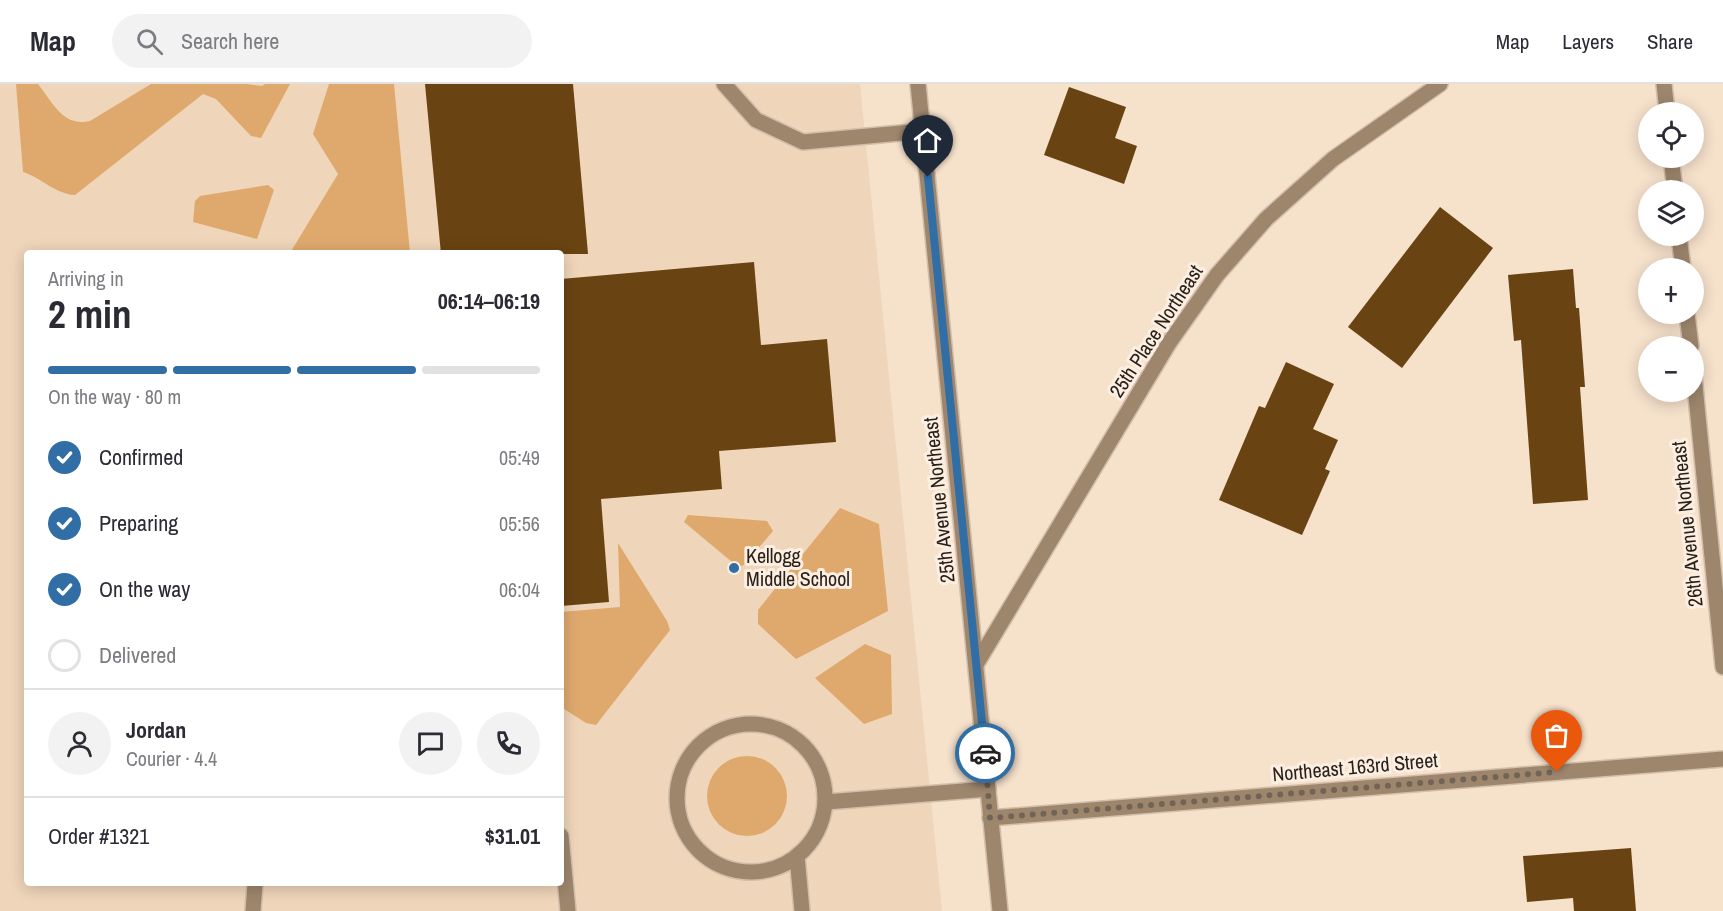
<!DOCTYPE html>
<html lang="en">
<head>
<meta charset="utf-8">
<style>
	:root { --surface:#fff; --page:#f2f2f3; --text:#2b2b33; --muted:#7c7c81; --line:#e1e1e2; --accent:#306ea5 }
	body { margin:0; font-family:"Archivo Narrow",sans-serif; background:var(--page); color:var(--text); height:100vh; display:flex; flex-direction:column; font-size:22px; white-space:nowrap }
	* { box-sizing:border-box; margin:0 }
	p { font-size:20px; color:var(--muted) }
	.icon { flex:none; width:33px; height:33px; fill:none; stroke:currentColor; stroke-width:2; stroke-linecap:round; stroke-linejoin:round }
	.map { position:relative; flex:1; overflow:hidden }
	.panel { position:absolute; left:24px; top:166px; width:540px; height:636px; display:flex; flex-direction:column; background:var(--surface); border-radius:6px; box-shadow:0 3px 15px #0003 }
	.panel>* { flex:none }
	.buttons { position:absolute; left:1638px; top:18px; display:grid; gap:12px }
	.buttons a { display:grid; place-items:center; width:66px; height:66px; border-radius:50%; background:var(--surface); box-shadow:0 3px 15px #0003; font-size:30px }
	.pin { position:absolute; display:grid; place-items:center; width:51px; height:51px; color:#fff; margin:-62px -26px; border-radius:50% 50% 50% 0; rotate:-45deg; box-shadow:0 0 6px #0007 }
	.pin .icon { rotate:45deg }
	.courier { position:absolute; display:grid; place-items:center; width:60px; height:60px; margin:-30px; border:4px solid #306ea5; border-radius:50%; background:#fff; color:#222; box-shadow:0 2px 8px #0007 }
	.overview em { font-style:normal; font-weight:700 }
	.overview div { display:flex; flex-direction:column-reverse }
	.overview { display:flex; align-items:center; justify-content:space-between; height:102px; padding:0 24px }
	h1 { font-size:39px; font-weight:700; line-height:45px }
	.bar { display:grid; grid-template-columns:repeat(4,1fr); gap:9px 6px; align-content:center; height:72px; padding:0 24px }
	.bar i { height:8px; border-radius:4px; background:var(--line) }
	.bar .current { background:var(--accent) }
	.bar p { grid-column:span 4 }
	.line { display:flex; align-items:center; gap:15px; padding:0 24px; border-top:2px solid var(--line) }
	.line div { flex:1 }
	.round { display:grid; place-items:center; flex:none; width:63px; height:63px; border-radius:32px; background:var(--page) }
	ol { padding:0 24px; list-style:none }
	li { display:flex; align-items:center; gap:18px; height:66px }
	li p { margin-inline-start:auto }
	li .icon { padding:6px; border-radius:50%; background:var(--accent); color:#fff; stroke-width:4 }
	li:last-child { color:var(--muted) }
	li i { width:33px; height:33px; border:3px solid var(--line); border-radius:50% }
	header { display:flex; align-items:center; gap:36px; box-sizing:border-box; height:84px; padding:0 30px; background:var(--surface); border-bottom:2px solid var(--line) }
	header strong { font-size:28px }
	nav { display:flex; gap:33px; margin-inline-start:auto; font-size:21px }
	.search { width:420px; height:54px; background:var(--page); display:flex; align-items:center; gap:15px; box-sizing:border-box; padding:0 21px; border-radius:33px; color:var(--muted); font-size:22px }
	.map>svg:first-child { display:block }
	.built { fill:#efd5b9; fill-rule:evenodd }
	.green { fill:#dfa96e }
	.building { fill:#694312 }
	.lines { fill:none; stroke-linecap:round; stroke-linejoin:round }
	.minor-casing { stroke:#d1beab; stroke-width:18 }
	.minor { stroke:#9e866d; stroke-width:15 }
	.done { stroke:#716457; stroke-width:6; stroke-dasharray:0 10.8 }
	.route { stroke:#306ea5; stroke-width:8 }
	.poi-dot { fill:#306ea5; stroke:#fcefe2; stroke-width:2 }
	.labels { text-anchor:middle; stroke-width:6; stroke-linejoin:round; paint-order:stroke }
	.street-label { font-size:20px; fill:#292119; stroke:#fcefe2 }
	.poi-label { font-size:20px; fill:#292119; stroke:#fcefe2; text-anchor:start }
</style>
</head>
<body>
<header>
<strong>Map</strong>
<div class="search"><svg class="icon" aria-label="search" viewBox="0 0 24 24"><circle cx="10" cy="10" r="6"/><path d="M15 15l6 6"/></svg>Search here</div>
<nav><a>Map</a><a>Layers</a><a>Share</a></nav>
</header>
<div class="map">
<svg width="1723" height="827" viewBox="0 0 1723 827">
	<rect width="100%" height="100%" fill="#f6e1cb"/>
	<path class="built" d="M0,0H860L942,827H0ZM27,170H561V800H27Z"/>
	<g class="green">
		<path d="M16,0H38C53,19 63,43 90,37L151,0H247L262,2L265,0H290L261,54L251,52L216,15L203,10L75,111C55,110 42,94 23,88Z"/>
		<path d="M329,0H394L410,169H290L338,90L313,50Z"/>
		<path d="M268,101L274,106L257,155L193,138L195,117L200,112Z"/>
		<path d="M840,424L879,440L888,527L796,575L758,540V526Z"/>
		<path d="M688,431L767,437L773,447L744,481L738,483L684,438Z"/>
		<path d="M618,459L667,537L670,546L596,641L586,639L561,623V528L620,523Z"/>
		<path d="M865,560L891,571L892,630L864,640L815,594Z"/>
		<circle cx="747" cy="712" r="40"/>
	</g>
	<g class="building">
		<path d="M425,0H573L588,170H441Z"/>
		<path d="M1069,3L1126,23L1115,54L1137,62L1124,100L1044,71Z"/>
		<path d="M1440,123L1493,164L1402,284L1348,243Z"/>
		<path d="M754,178L761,261L827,255L836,358L719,367L722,405L601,415L609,518L561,522V195Z"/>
		<path d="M1573,185L1576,224H1579L1585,303H1580L1588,416L1533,420L1521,256L1514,257L1508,191Z"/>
		<path d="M1286,278L1334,300L1313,345L1338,356L1325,385L1330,387L1302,451L1219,416L1259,322L1265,324Z"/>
		<path d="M1631,764L1636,827H1574L1573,814L1527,818L1523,772Z"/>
	</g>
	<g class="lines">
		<defs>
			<g id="minor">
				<path d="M724,0L756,36L803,58L923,47"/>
				<path d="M918,0L1000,827"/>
				<path d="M1664,0L1667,28"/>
				<path d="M1671,74L1675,106"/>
				<path d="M1679,152L1683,184"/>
				<path d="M1687,230L1691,262"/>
				<path d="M1694,292L1723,583"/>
				<path d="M977,579L1169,259L1217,191L1266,135L1333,75L1440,0"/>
				<circle cx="751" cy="714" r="74"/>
				<path d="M826,718L988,705"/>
				<path d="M990,734L1723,675"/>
				<path d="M561,752L568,827"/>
				<path d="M797,772L802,827"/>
				<path d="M253,827L255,800"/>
			</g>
		</defs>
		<use href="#minor" class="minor-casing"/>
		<use href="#minor" class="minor"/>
	</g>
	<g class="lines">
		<path class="done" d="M985,669L990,734L1557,688"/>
		<path class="route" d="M928,93L985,669"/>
	</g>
	<circle class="poi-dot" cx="734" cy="484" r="6"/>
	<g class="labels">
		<g class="street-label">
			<text transform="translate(1156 247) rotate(-57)" y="7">25th Place Northeast</text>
			<text transform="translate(939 416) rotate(-96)" y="7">25th Avenue Northeast</text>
			<text transform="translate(1687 440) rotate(-96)" y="7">26th Avenue Northeast</text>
			<text transform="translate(1355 683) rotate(-5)" y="7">Northeast 163rd Street</text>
		</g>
		<g class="poi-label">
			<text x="746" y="479">Kellogg<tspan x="746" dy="23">Middle School</tspan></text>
		</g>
	</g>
</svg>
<div class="buttons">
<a><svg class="icon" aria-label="locate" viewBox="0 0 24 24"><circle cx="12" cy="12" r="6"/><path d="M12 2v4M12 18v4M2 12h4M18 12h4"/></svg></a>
<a><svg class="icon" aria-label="layers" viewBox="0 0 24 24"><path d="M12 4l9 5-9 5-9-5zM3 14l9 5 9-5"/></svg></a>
<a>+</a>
<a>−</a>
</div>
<div class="pin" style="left:1557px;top:688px;background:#ea580c"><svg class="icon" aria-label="bag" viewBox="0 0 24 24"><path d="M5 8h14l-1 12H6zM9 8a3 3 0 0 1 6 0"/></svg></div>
<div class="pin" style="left:928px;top:93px;background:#1f2937"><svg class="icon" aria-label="home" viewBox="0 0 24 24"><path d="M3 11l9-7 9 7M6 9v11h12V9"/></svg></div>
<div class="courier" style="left:985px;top:669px"><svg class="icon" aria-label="car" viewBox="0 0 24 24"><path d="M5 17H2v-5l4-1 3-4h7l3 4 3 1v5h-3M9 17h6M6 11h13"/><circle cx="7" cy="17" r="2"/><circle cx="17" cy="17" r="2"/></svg></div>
<section class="panel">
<div class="overview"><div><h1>2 min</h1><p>Arriving in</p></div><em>06:14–06:19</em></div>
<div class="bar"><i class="current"></i><i class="current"></i><i class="current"></i><i></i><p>On the way · 80 m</p></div>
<ol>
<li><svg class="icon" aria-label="check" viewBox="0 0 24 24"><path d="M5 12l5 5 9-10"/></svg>Confirmed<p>05:49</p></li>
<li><svg class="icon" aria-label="check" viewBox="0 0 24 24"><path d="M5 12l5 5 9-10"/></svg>Preparing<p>05:56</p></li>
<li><svg class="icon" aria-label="check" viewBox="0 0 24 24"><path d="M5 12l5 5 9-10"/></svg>On the way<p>06:04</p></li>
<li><i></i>Delivered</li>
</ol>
<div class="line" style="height:108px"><a class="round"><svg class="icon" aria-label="person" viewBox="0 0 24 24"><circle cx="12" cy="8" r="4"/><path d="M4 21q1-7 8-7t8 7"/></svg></a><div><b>Jordan</b><p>Courier · 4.4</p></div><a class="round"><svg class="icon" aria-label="chat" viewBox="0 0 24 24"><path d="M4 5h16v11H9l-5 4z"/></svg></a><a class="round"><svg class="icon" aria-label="phone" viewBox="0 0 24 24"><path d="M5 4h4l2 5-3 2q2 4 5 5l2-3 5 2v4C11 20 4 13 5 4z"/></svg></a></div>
<div class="line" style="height:78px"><div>Order #1321</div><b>$31.01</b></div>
</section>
</div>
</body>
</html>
